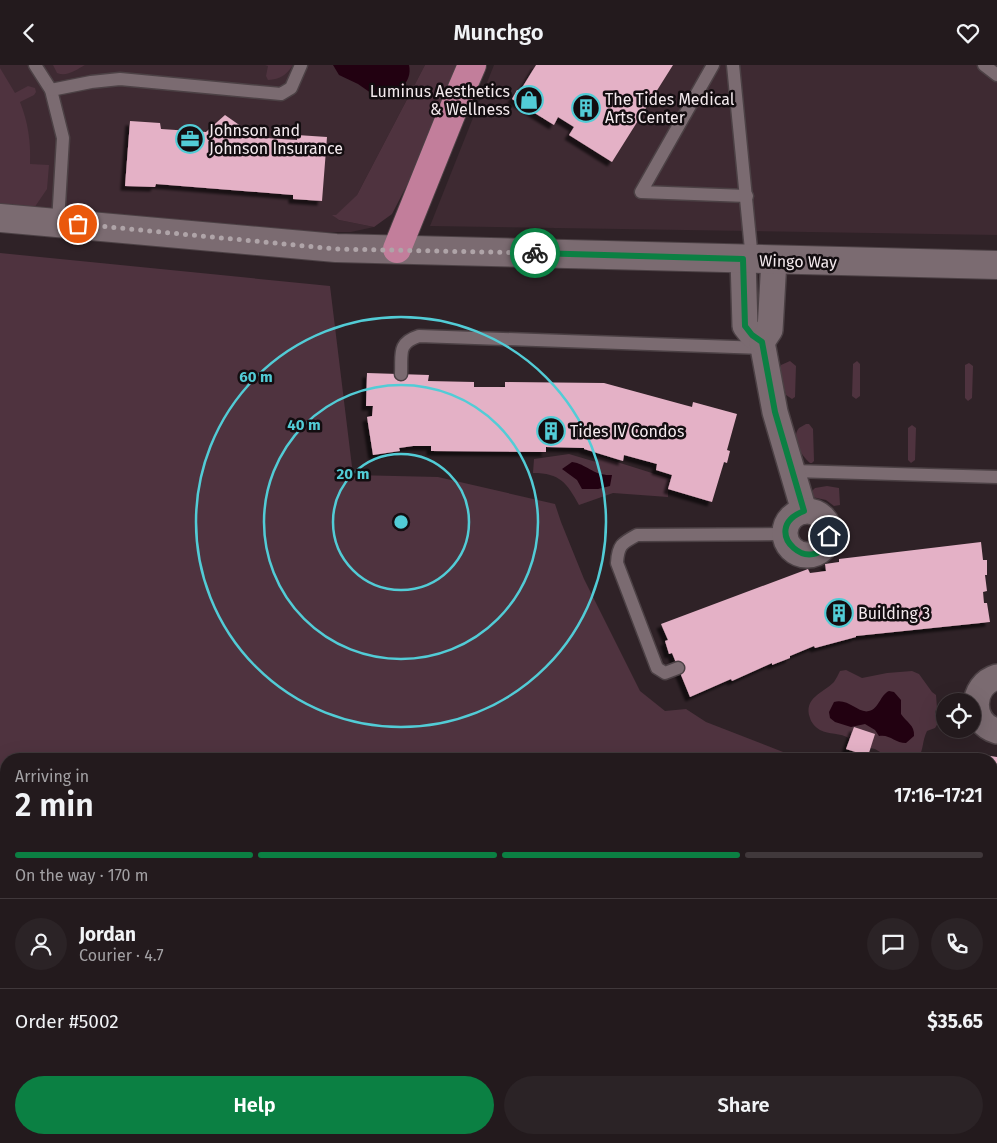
<!DOCTYPE html>
<html lang="en">
<head>
<meta charset="utf-8">
<style>
	:root { --surface:#231a1d; --page:#2b2326; --text:#f1f3f6; --muted:#a3a1a4; --line:#40383b; --accent:#0b8043 }
	body { margin:0; font-family:"Fira Sans",sans-serif; background:var(--page); color:var(--text); height:100vh; display:flex; flex-direction:column; font-size:19px; white-space:nowrap }
	* { box-sizing:border-box; margin:0 }
	p { font-size:16px; color:var(--muted) }
	.icon { flex:none; width:28px; height:28px; fill:none; stroke:currentColor; stroke-width:2; stroke-linecap:round; stroke-linejoin:round }
	.map { position:relative; flex:1; overflow:hidden }
	.panel { position:absolute; left:0px; top:688px; width:998px; height:391px; display:flex; flex-direction:column; background:var(--surface); border-radius:20px 20px 0 0; box-shadow:0 5px 20px #0002,0 0 0 1px var(--line) }
	.panel>* { flex:none }
	.tools { position:absolute; left:936px; top:628px; display:grid; gap:10px }
	.tools a { display:grid; place-items:center; width:45px; height:45px; border-radius:50%; background:var(--surface); box-shadow:0 5px 20px #0002,0 0 0 1px var(--line); font-size:25px }
	.pin { position:absolute; display:grid; place-items:center; width:42px; height:42px; color:#fff; margin:-21px; border:2px solid #fff; border-radius:50%; box-shadow:0 1px 5px #0007 }
	.courier { position:absolute; display:grid; place-items:center; width:50px; height:50px; margin:-25px; border:4px solid #0b8043; border-radius:50%; background:#fff; color:#222; box-shadow:0 1px 6px #0007 }
	.head em { font-style:normal; font-weight:600 }
	.head div { display:flex; flex-direction:column-reverse }
	.head { display:flex; align-items:center; justify-content:space-between; height:85px; padding:0 15px }
	h1 { font-size:32px; font-weight:600; line-height:38px }
	.bar { display:grid; grid-template-columns:repeat(4,1fr); gap:8px 5px; align-content:center; height:60px; padding:0 15px }
	.bar i { height:6px; border-radius:4px; background:var(--line) }
	.bar .selected { background:var(--accent) }
	.bar p { grid-column:span 4 }
	.line { display:flex; align-items:center; gap:12px; padding:0 15px; border-top:1px solid var(--line) }
	.line div { flex:1 }
	.round { display:grid; place-items:center; flex:none; width:52px; height:52px; border-radius:26px; background:var(--page) }
	.primary-button { display:flex; gap:10px; margin-top:auto; padding:10px 15px }
	.primary-button a { flex:1; height:58px; border-radius:30px; background:var(--accent); color:#fff; font-size:20px; font-weight:600; line-height:58px; text-align:center }
	.primary-button a+a { background:var(--page); color:var(--text) }
	header { display:flex; justify-content:space-between; align-items:center; height:65px; padding:0 15px; background:var(--surface); font-size:22px; font-weight:600 }
	.map>svg:first-child { display:block }
	.built { fill:#3e2a32 }
	.green { fill:#4f333f }
	.water { fill:#220111 }
	.building { fill:#e4b1c6; filter:url(#shadow) }
	.lines { fill:none; stroke-linecap:round; stroke-linejoin:round }
	.lane-casing { stroke:#4c4145; stroke-width:15 }
	.street-casing { stroke:#4c4145; stroke-width:28 }
	.secondary-casing { stroke:#4c4145; stroke-width:30 }
	.highway-casing { stroke:#4c4145; stroke-width:30 }
	.lane { stroke:#7b6b71; stroke-width:12 }
	.street { stroke:#7b6b71; stroke-width:25 }
	.secondary { stroke:#7b6b71; stroke-width:28 }
	.highway { stroke:#c27e9b; stroke-width:28 }
	.done { stroke:#afa4a8; stroke-width:5; stroke-dasharray:0 9 }
	.route { stroke:#0b8043; stroke-width:6 }
	.ring { fill:none; stroke:#52ccd6; stroke-width:2.5 }
	.labels { text-anchor:middle; stroke-width:5; stroke-linejoin:round; paint-order:stroke }
	.poi-label { font-size:16px; fill:#f4eaee; stroke:#130d10; text-anchor:start }
	.street-label { font-size:16px; fill:#f4eaee; stroke:#130d10 }
	.centre { fill:#52ccd6; stroke:#130d10; stroke-width:2.5 }
	.ring-label { font-size:15px; text-anchor:middle; font-weight:bold; fill:#52ccd6; stroke:#130d10; stroke-width:5; stroke-linejoin:round; paint-order:stroke }
</style>
</head>
<body>
<header><svg class="icon" aria-label="back" viewBox="0 0 24 24"><path d="M15 5l-7 7 7 7"/></svg>Munchgo<svg class="icon" aria-label="heart" viewBox="0 0 24 24"><path d="M12 20l-8-8c-3-5 5-10 8-4 3-6 11-1 8 4z"/></svg></header>
<div class="map">
<svg width="997" height="1078" viewBox="0 0 997 1078">
	<defs>
		<filter id="shadow"><feDropShadow dx="-4.5" dy="4.5" stdDeviation="1" flood-color="#0009"/></filter>
	</defs>
	<rect width="100%" height="100%" fill="#2f2227"/>
	<g class="built">
		<path d="M0,0H425L357,130L336,151L333,150L339,155L374,162L351,167H316L118,154L0,143Z"/>
		<path d="M494,0H997V170L430,161Z"/>
	</g>
	<g class="green">
		<path d="M53,0H85C76,5 67,12 57,8Z"/>
		<path d="M265,0H293C286,10 281,14 268,15L266,11L268,1Z"/>
		<path d="M425,0H457L422,91L392,149L374,162L339,155L332,150H336L357,130Z"/>
		<path d="M0,3L15,28L28,21L35,23L36,27L34,30L20,37C28,57 31,77 30,99L49,100L47,124L32,146L0,143Z"/>
		<path d="M0,188L330,221L353,410L438,412L555,439L561,457L584,514L640,626L665,646L686,644L706,657L801,694H6V1072H991V774L997,778V1078H0Z"/>
		<path d="M790,296L796,301L795,332L792,334L786,330L780,307L781,300Z"/>
		<path d="M857,296L860,299V331L856,334L852,331L853,299Z"/>
		<path d="M969,298L973,301L972,333L968,336L965,333V300Z"/>
		<path d="M806,359H809L813,364L814,396L812,398H810C801,390 790,374 799,363Z"/>
		<path d="M912,360L916,363L915,395L911,398L908,395V363Z"/>
		<path d="M569,389L596,397L598,391L671,414L668,424V432L613,428L579,440C567,418 560,408 533,408L534,394Z"/>
		<path d="M827,421L839,423L840,440L834,441L826,435L812,432L811,427L815,423Z"/>
		<path d="M846,605L862,613L887,608L912,606L919,609L932,627L936,630L937,643L935,647L938,658L935,663L927,666C922,676 924,684 918,694H885L880,687L875,684L870,683L868,691L846,684L850,674C840,667 829,670 820,665C815,662 811,657 810,653C803,633 823,628 834,617C836,614 838,610 840,606Z"/>
	</g>
	<g class="water">
		<path d="M333,0H409C413,18 396,29 381,35L358,19L339,10Z"/>
		<path d="M572,397C587,399 593,411 612,410L610,421L598,424H582L577,415L562,404Z"/>
		<path d="M889,626L894,627L901,635V649C906,657 915,660 914,671L906,678C895,678 890,669 879,671L875,665L865,659L851,662L835,657L830,653L829,647L834,637C849,633 858,649 869,646C879,644 880,630 889,626Z"/>
	</g>
	<g class="building">
		<path d="M536,0H673L612,97L569,70L574,62L558,52L554,60L512,34L517,25L520,26Z"/>
		<path d="M225,50L245,64L249,65L248,72L297,75V70L327,72L322,136L293,134V130L156,119L155,122L125,121L130,56L160,58L161,64L206,67Z"/>
		<path d="M367,308L429,310L428,316L474,317V322H505V317L604,318L692,342L693,337L737,349L727,385L730,386L727,398L724,397L712,437L668,424L672,410L656,405L657,399L624,390L623,396L584,384V383L546,382V387L431,386V381H413L399,383L400,386L373,390L367,352L372,351L373,341H366Z"/>
		<path d="M981,477L983,495H987V510H985L987,526L983,527L984,538H987L990,557L856,571V572L815,583L814,581L790,591V593L772,600V598L732,616L731,614L690,632L672,588L669,589L665,576L668,575L661,559L808,504L810,508L826,506L825,499L839,497V494Z"/>
		<path d="M854,662L875,669L868,691L846,684Z"/>
		<path d="M965,687L997,692V743L991,742V694H964Z"/>
	</g>
	<g class="lines">
		<defs>
			<g id="lane">
				<path d="M35,0L51,25L63,73L58,157"/>
				<path d="M713,0L641,127L747,131"/>
				<path d="M733,0L752,195"/>
				<path d="M984,0L997,10"/>
				<path d="M51,25L91,17L120,14L281,29L291,23L301,0"/>
				<path d="M401,309C402,289 397,278 419,271L763,283"/>
				<path d="M793,406L997,412"/>
				<path d="M678,603L665,608L657,603L617,498C618,480 622,478 637,470L786,469"/>
			</g>
			<g id="street">
				<path d="M743,194L745,261L752,270L762,277L775,347L804,446"/>
				<path d="M762,277L770,265L774,195"/>
				<circle cx="807" cy="468" r="22"/>
				<path d="M997,612C970,620 969,658 997,666"/>
			</g>
			<path id="secondary" d="M0,153L336,183L997,200"/>
			<path id="highway" d="M397,184L457,35L472,0"/>
		</defs>
		<use href="#lane" class="lane-casing"/>
		<use href="#street" class="street-casing"/>
		<use href="#secondary" class="secondary-casing"/>
		<use href="#highway" class="highway-casing"/>
		<use href="#lane" class="lane"/>
		<use href="#street" class="street"/>
		<use href="#secondary" class="secondary"/>
		<use href="#highway" class="highway"/>
	</g>
	<g class="lines">
		<path class="done" d="M78,159L336,184L535,188"/>
		<path class="route" d="M535,188L743,194L745,261L752,270L762,277L775,347L804,446C755,465 817,517 829,471"/>
	</g>
	<g class="ring">
		<circle cx="401" cy="457" r="68"/>
		<circle cx="401" cy="457" r="137"/>
		<circle cx="401" cy="457" r="205"/>
	</g>
	<defs>
		<symbol id="shop-ring" viewBox="-11 -11 22 22"><circle r="9.5" fill="#130d10" stroke="#52ccd6" stroke-width="1.5"/><path d="M-5-2.5h2.3a2.7 3.5 0 0 1 5.4 0H5L5.5 6h-11ZM-1.5-2.5h3a1.5 2.3 0 0 0-3 0Z" fill="#52ccd6"/></symbol>
		<symbol id="building-ring" viewBox="-11 -11 22 22"><circle r="9.5" fill="#130d10" stroke="#52ccd6" stroke-width="1.5"/><path d="M-4-6H4V6H1V3H-1V6H-4ZM-2.5-4.3h1.7v1.8h-1.7ZM.8-4.3h1.7v1.8H.8ZM-2.5-1h1.7V.8h-1.7ZM.8-1h1.7V.8H.8Z" fill="#52ccd6"/></symbol>
		<symbol id="office-ring" viewBox="-11 -11 22 22"><circle r="9.5" fill="#130d10" stroke="#52ccd6" stroke-width="1.5"/><path d="M-6-3h4V-5.5h4V-3h4V5H-6ZM-1-4.5V-3h2v-1.5ZM-6 0V1H6V0Z" fill="#52ccd6"/></symbol>
	</defs>
	<g fill-rule="evenodd">
		<use href="#shop-ring" x="513" y="19" width="32" height="32"/>
		<use href="#building-ring" x="570" y="27" width="32" height="32"/>
		<use href="#office-ring" x="174" y="58" width="32" height="32"/>
		<use href="#building-ring" x="535" y="350" width="32" height="32"/>
		<use href="#building-ring" x="823" y="532" width="32" height="32"/>
	</g>
	<g class="labels">
		<g class="poi-label">
			<text x="510" y="32" text-anchor="end">Luminus Aesthetics<tspan x="510" dy="18">&amp; Wellness</tspan></text>
			<text x="605" y="40">The Tides Medical<tspan x="605" dy="18">Arts Center</tspan></text>
			<text x="209" y="71">Johnson and<tspan x="209" dy="18">Johnson Insurance</tspan></text>
			<text x="570" y="372">Tides IV Condos</text>
			<text x="858" y="554">Building 3</text>
		</g>
		<g class="street-label">
			<text transform="translate(798 196) rotate(1)" y="6">Wingo Way</text>
		</g>
	</g>
	<circle cx="401" cy="457" r="8" class="centre"/>
	<g class="ring-label">
		<text x="256" y="317">60 m</text>
		<text x="304" y="365">40 m</text>
		<text x="353" y="414">20 m</text>
	</g>
</svg>
<div class="tools">
<a><svg class="icon" aria-label="locate" viewBox="0 0 24 24"><circle cx="12" cy="12" r="6"/><path d="M12 2v4M12 18v4M2 12h4M18 12h4"/></svg></a>
</div>
<div class="pin" style="left:78px;top:159px;background:#ea580c"><svg class="icon" aria-label="bag" viewBox="0 0 24 24"><path d="M5 8h14l-1 12H6zM9 8a3 3 0 0 1 6 0"/></svg></div>
<div class="pin" style="left:829px;top:471px;background:#1f2937"><svg class="icon" aria-label="home" viewBox="0 0 24 24"><path d="M3 11l9-7 9 7M6 9v11h12V9"/></svg></div>
<div class="courier" style="left:535px;top:188px"><svg class="icon" aria-label="bike" viewBox="0 0 24 24"><circle cx="6" cy="16" r="4"/><circle cx="18" cy="16" r="4"/><path d="M6 16l4-8h5l3 8M10 8l3 8H6M13 5h3"/></svg></div>
<section class="panel">
<div class="head"><div><h1>2 min</h1><p>Arriving in</p></div><em>17:16–17:21</em></div>
<div class="bar"><i class="selected"></i><i class="selected"></i><i class="selected"></i><i></i><p>On the way · 170 m</p></div>
<div class="line" style="height:90px"><a class="round"><svg class="icon" aria-label="person" viewBox="0 0 24 24"><circle cx="12" cy="8" r="4"/><path d="M4 21q1-7 8-7t8 7"/></svg></a><div><b>Jordan</b><p>Courier · 4.7</p></div><a class="round"><svg class="icon" aria-label="chat" viewBox="0 0 24 24"><path d="M4 5h16v11H9l-5 4z"/></svg></a><a class="round"><svg class="icon" aria-label="phone" viewBox="0 0 24 24"><path d="M5 4h4l2 5-3 2q2 4 5 5l2-3 5 2v4C11 20 4 13 5 4z"/></svg></a></div>
<div class="line" style="height:65px"><div>Order #5002</div><b>$35.65</b></div>
<div class="primary-button"><a>Help</a><a>Share</a></div>
</section>
</div>
</body>
</html>
